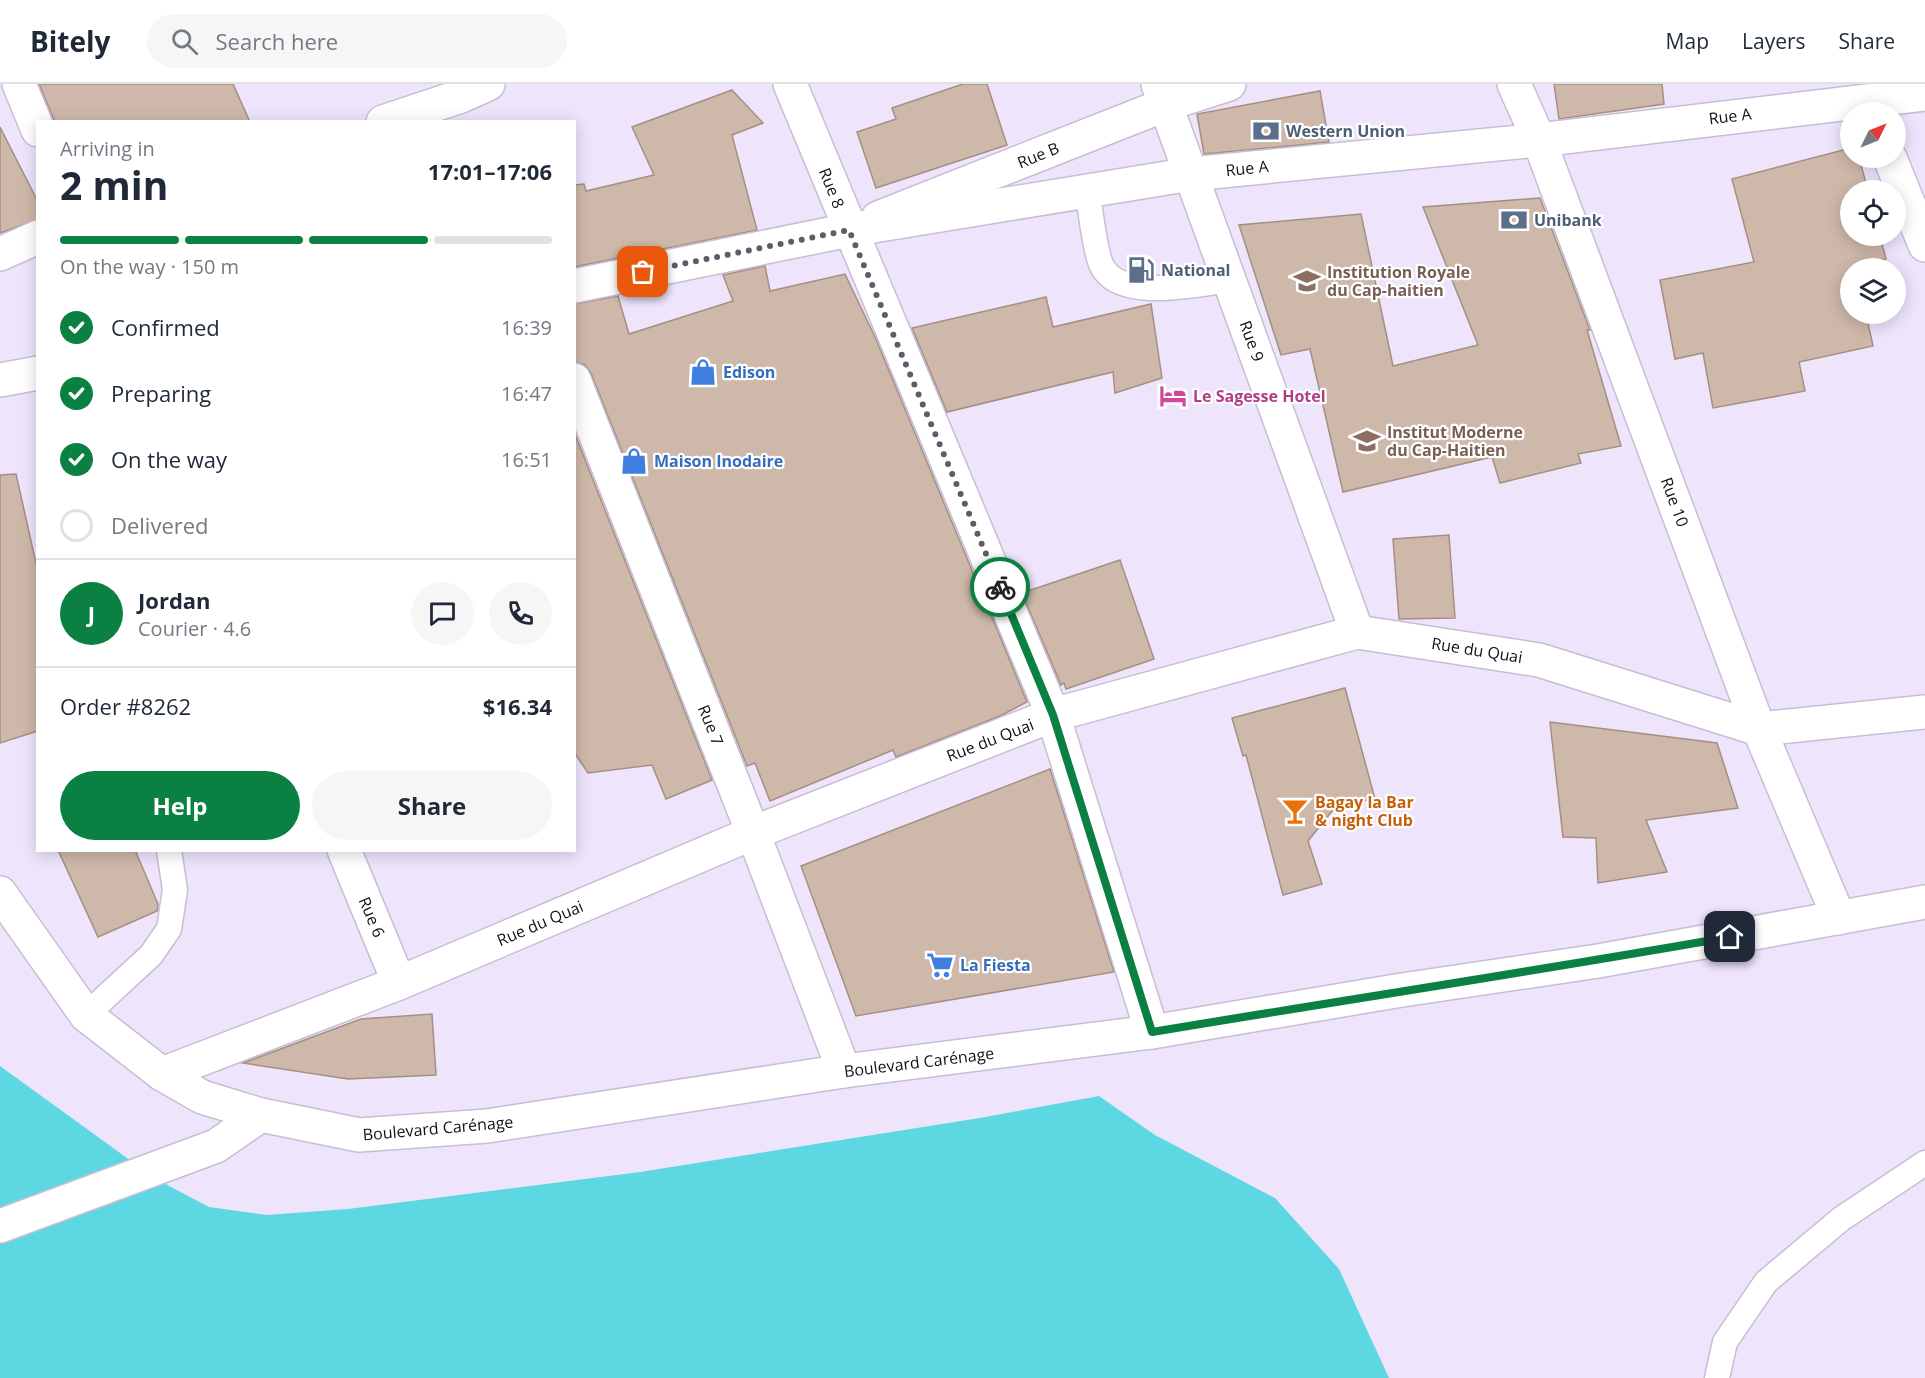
<!DOCTYPE html>
<html lang="en">
<head>
<meta charset="utf-8">
<style>
	:root { --surface:#fff; --page:#f6f6f7; --text:#1f2937; --muted:#747a83; --line:#e0e1e3; --accent:#0b8043 }
	body { margin:0; font-family:"Open Sans",sans-serif; background:var(--page); color:var(--text); height:100vh; display:flex; flex-direction:column; font-size:22px; white-space:nowrap }
	* { box-sizing:border-box; margin:0 }
	p { font-size:20px; color:var(--muted) }
	.icon { flex:none; width:33px; height:33px; fill:none; stroke:currentColor; stroke-width:2; stroke-linecap:round; stroke-linejoin:round }
	.map { position:relative; flex:1; overflow:hidden }
	.sheet { position:absolute; left:36px; top:36px; width:540px; height:732px; display:flex; flex-direction:column; background:var(--surface); border-radius:0px; box-shadow:0 3px 15px #0003 }
	.sheet>* { flex:none }
	.needle { width:39px; rotate:47deg }
	.buttons { position:absolute; left:1840px; top:18px; display:grid; gap:12px }
	.buttons a { display:grid; place-items:center; width:66px; height:66px; border-radius:50%; background:var(--surface); box-shadow:0 3px 15px #0003; font-size:30px }
	.pin { position:absolute; display:grid; place-items:center; width:51px; height:51px; color:#fff; margin:-26px; border-radius:12px; box-shadow:0 3px 9px #0006 }
	.courier { position:absolute; display:grid; place-items:center; width:60px; height:60px; margin:-30px; border:4px solid #0b8043; border-radius:50%; background:#fff; color:#222; box-shadow:0 2px 8px #0007 }
	.headline em { font-style:normal; font-weight:700 }
	.headline div { display:flex; flex-direction:column-reverse }
	.headline { display:flex; align-items:center; justify-content:space-between; height:102px; padding:0 24px }
	h1 { font-size:39px; font-weight:700; line-height:45px }
	.bar { display:grid; grid-template-columns:repeat(4,1fr); gap:9px 6px; align-content:center; height:72px; padding:0 24px }
	.bar i { height:8px; border-radius:4px; background:var(--line) }
	.bar .current { background:var(--accent) }
	.bar p { grid-column:span 4 }
	.line { display:flex; align-items:center; gap:15px; padding:0 24px; border-top:2px solid var(--line) }
	.line div { flex:1 }
	.round { display:grid; place-items:center; flex:none; width:63px; height:63px; border-radius:32px; background:var(--page) }
	ol { padding:0 24px; list-style:none }
	li { display:flex; align-items:center; gap:18px; height:66px }
	li p { margin-inline-start:auto }
	li .icon { padding:6px; border-radius:50%; background:var(--accent); color:#fff; stroke-width:4 }
	li:last-child { color:var(--muted) }
	li i { width:33px; height:33px; border:3px solid var(--line); border-radius:50% }
	.primary-button { display:flex; gap:12px; margin-top:auto; padding:12px 24px }
	.primary-button a { flex:1; height:69px; border-radius:36px; background:var(--accent); color:#fff; font-size:24px; font-weight:700; line-height:69px; text-align:center }
	.primary-button a+a { background:var(--page); color:var(--text) }
	header { display:flex; align-items:center; gap:36px; box-sizing:border-box; height:84px; padding:0 30px; background:var(--surface); border-bottom:2px solid var(--line) }
	header strong { font-size:28px }
	nav { display:flex; gap:33px; margin-inline-start:auto; font-size:21px }
	.search { width:420px; height:54px; background:var(--page); display:flex; align-items:center; gap:15px; box-sizing:border-box; padding:0 21px; border-radius:33px; color:var(--muted); font-size:22px }
	.map>svg:first-child { display:block }
	.water { fill:#5dd8e2 }
	.building { fill:#ceb8a9; stroke:#a58f82; stroke-width:1.5 }
	.lines { fill:none; stroke-linecap:round; stroke-linejoin:round }
	.service-casing { stroke:#c7bed4; stroke-width:27 }
	.minor-casing { stroke:#c7bed4; stroke-width:36 }
	.tertiary-casing { stroke:#c7bed4; stroke-width:36 }
	.service { stroke:#fff; stroke-width:24 }
	.minor { stroke:#fff; stroke-width:33 }
	.tertiary { stroke:#fff; stroke-width:33 }
	.done { stroke:#605b68; stroke-width:6; stroke-dasharray:0 10.8 }
	.route { stroke:#0b8043; stroke-width:8 }
	.labels { text-anchor:middle; stroke-width:4.5; stroke-linejoin:round; paint-order:stroke }
	.street-label { font-size:16px; fill:#141018; stroke:#fff }
	.service-label { font-size:16px; font-weight:bold; fill:#4e5e75; stroke:#fff; text-anchor:start }
	.education-label { font-size:16px; font-weight:bold; fill:#785e54; stroke:#fff; text-anchor:start }
	.shop-label { font-size:16px; font-weight:bold; fill:#366cbe; stroke:#fff; text-anchor:start }
	.hotel-label { font-size:16px; font-weight:bold; fill:#b23c85; stroke:#fff; text-anchor:start }
	.food-label { font-size:16px; font-weight:bold; fill:#c56008; stroke:#fff; text-anchor:start }
</style>
</head>
<body>
<header>
<strong>Bitely</strong>
<div class="search"><svg class="icon" aria-label="search" viewBox="0 0 24 24"><circle cx="10" cy="10" r="6"/><path d="M15 15l6 6"/></svg>Search here</div>
<nav><a>Map</a><a>Layers</a><a>Share</a></nav>
</header>
<div class="map">
<svg width="1925" height="1294" viewBox="0 0 1925 1294">
	<rect width="100%" height="100%" fill="#eee5fd"/>
	<path class="water" d="M0,982L156,1095L209,1123L266,1131L348,1125L640,1088L980,1034L1099,1012L1155,1051L1275,1114L1339,1185L1389,1294H0Z"/>
	<g class="building">
		<path d="M39,0H233L250,38H55Z"/>
		<path d="M963,0H987L1007,61L876,104L857,48L896,35L892,24Z"/>
		<path d="M1554,0H1662L1664,20L1559,35Z"/>
		<path d="M732,6L763,39L732,51L757,146L574,183V101L584,100L586,107L654,91L632,43Z"/>
		<path d="M1320,7L1329,58L1204,70L1197,30Z"/>
		<path d="M0,43L38,118V135L0,149Z"/>
		<path d="M1851,64V74H1859L1868,106H1851V152H1880L1886,175L1851,184V230H1866L1873,262L1799,278L1805,307L1713,324L1703,269L1675,275L1660,196L1754,178L1732,95Z"/>
		<path d="M1540,114L1590,246H1587L1621,362L1578,370L1581,379L1500,399L1492,373L1343,408L1310,265L1281,271L1239,141L1361,130L1393,282L1478,261L1423,123Z"/>
		<path d="M765,182L770,207L845,190L875,253L971,484L984,522L987,521L1027,618L1000,632L896,673L893,666L770,717L755,679L747,682L591,289L585,281L574,278V220L618,212L629,250L733,217L723,191Z"/>
		<path d="M1046,213L1053,243L1151,220L1162,294L1115,309L1113,288L947,328L912,244Z"/>
		<path d="M574,348L712,696L666,715L652,681L588,689L574,668Z"/>
		<path d="M16,390L38,488V647L0,659V391Z"/>
		<path d="M1449,451L1455,534L1399,535L1393,455Z"/>
		<path d="M1120,476L1154,575L1066,605L1064,599L1061,601L1022,509Z"/>
		<path d="M1345,604L1375,715L1337,721L1308,757L1322,800L1283,811L1246,671L1243,672L1232,634Z"/>
		<path d="M1550,638L1717,659L1738,724L1646,736L1667,788L1598,799L1596,754L1563,753Z"/>
		<path d="M1050,685L1114,888L856,932L801,782Z"/>
		<path d="M58,766H135L158,820L157,827L98,853Z"/>
		<path d="M432,930L436,991L348,995L243,979L361,935Z"/>
	</g>
	<g class="lines">
		<defs>
			<g id="service">
				<path d="M1087,107C1091,126 1094,164 1101,180C1117,219 1198,200 1230,196"/>
				<path d="M86,931L151,871L169,845L175,806L169,766"/>
				<path d="M1717,1294L1725,1258L1766,1198L1841,1135L1925,1079"/>
			</g>
			<g id="minor">
				<path d="M19,0L38,46"/>
				<path d="M790,0L1053,631L1152,948"/>
				<path d="M1158,0L1357,548"/>
				<path d="M1514,0L1539,56L1759,645L1839,834"/>
				<path d="M383,38L461,12L488,0"/>
				<path d="M1890,74L1925,161"/>
				<path d="M878,134L1167,20L1229,0"/>
				<path d="M0,170L38,153"/>
				<path d="M574,296L753,749L844,987"/>
				<path d="M344,766L399,899"/>
				<path d="M162,990L399,899L753,749L1053,631L1357,548L1539,576L1759,645L1925,628"/>
			</g>
			<g id="tertiary">
				<path d="M574,202L849,146L1191,90L1539,56L1925,10"/>
				<path d="M0,296L38,289"/>
				<path d="M0,809L86,931L162,990L202,1013L261,1031L359,1051L487,1042L844,987L1152,948L1402,906L1598,877L1925,818"/>
				<path d="M0,1142L216,1062L261,1031"/>
			</g>
		</defs>
		<use href="#service" class="service-casing"/>
		<use href="#minor" class="minor-casing"/>
		<use href="#tertiary" class="tertiary-casing"/>
		<use href="#service" class="service"/>
		<use href="#minor" class="minor"/>
		<use href="#tertiary" class="tertiary"/>
	</g>
	<g class="lines">
		<path class="done" d="M643,188L849,146L1000,503"/>
		<path class="route" d="M1000,503L1053,631L1152,948C1344,916 1537,887 1730,853"/>
	</g>
	<defs>
		<symbol id="bank-bare" viewBox="-9 -9 18 18"><path d="M-6-4H6V4H-6ZM0-2.3a2.3 2.3 0 1 0 0 4.6a2.3 2.3 0 1 0 0-4.6Z" fill="#5c6f8a" stroke="#fff" stroke-width="2.5" paint-order="stroke"/></symbol>
		<symbol id="fuel-bare" viewBox="-9 -9 18 18"><path d="M-5.5-6h7V0h2V4h1.3V-2.5L3-4.5l.8-.8L6-3V5H2.5V1h-1V6h-7ZM-4.2-4.7v3.2H.2V-4.7Z" fill="#5c6f8a" stroke="#fff" stroke-width="2.5" paint-order="stroke"/></symbol>
		<symbol id="school-bare" viewBox="-9 -9 18 18"><path d="M0-5L7-2L0 1L-7-2ZM-4 1L0 2.5L4 1V4Q0 6-4 4Z" fill="#8d6e63" stroke="#fff" stroke-width="2.5" paint-order="stroke"/></symbol>
		<symbol id="shop-bare" viewBox="-9 -9 18 18"><path d="M-5-2.5h2.3a2.7 3.5 0 0 1 5.4 0H5L5.5 6h-11ZM-1.5-2.5h3a1.5 2.3 0 0 0-3 0Z" fill="#3f7fe0" stroke="#fff" stroke-width="2.5" paint-order="stroke"/></symbol>
		<symbol id="hotel-bare" viewBox="-9 -9 18 18"><path d="M-6-4.5h1.5V1H6V5H4.5V3h-9V5H-6ZM-4 0a1.8 1.8 0 1 1 3.6 0ZM.5 0V-2.5h3Q6-2.5 6 0Z" fill="#d1479c" stroke="#fff" stroke-width="2.5" paint-order="stroke"/></symbol>
		<symbol id="bar-bare" viewBox="-9 -9 18 18"><path d="M-6-5H6L.8 .8V4.5H3.5V6h-7V4.5H-.8V.8Z" fill="#e8710a" stroke="#fff" stroke-width="2.5" paint-order="stroke"/></symbol>
		<symbol id="supermarket-bare" viewBox="-9 -9 18 18"><path d="M-6-5.5h2.5l.6 2H6L4.5 2H-2.5L-4.4-4H-6ZM-1.5 3.2a1.3 1.3 0 1 0 .1 0ZM3 3.2a1.3 1.3 0 1 0 .1 0Z" fill="#3f7fe0" stroke="#fff" stroke-width="2.5" paint-order="stroke"/></symbol>
	</defs>
	<g fill-rule="evenodd">
		<use href="#bank-bare" x="1247" y="28" width="38" height="38"/>
		<use href="#bank-bare" x="1495" y="117" width="38" height="38"/>
		<use href="#fuel-bare" x="1122" y="167" width="38" height="38"/>
		<use href="#school-bare" x="1288" y="178" width="38" height="38"/>
		<use href="#shop-bare" x="684" y="269" width="38" height="38"/>
		<use href="#hotel-bare" x="1154" y="293" width="38" height="38"/>
		<use href="#school-bare" x="1348" y="338" width="38" height="38"/>
		<use href="#shop-bare" x="615" y="358" width="38" height="38"/>
		<use href="#bar-bare" x="1276" y="708" width="38" height="38"/>
		<use href="#supermarket-bare" x="921" y="862" width="38" height="38"/>
	</g>
	<g class="labels">
		<g class="street-label">
			<text transform="translate(1730 32) rotate(-7)" y="6">Rue A</text>
			<text transform="translate(1038 71) rotate(-22)" y="6">Rue B</text>
			<text transform="translate(1247 84) rotate(-6)" y="6">Rue A</text>
			<text transform="translate(832 104) rotate(68)" y="6">Rue 8</text>
			<text transform="translate(1252 257) rotate(70)" y="6">Rue 9</text>
			<text transform="translate(1675 418) rotate(70)" y="6">Rue 10</text>
			<text transform="translate(1477 566) rotate(9)" y="6">Rue du Quai</text>
			<text transform="translate(711 641) rotate(68)" y="6">Rue 7</text>
			<text transform="translate(990 656) rotate(-21)" y="6">Rue du Quai</text>
			<text transform="translate(372 833) rotate(67)" y="6">Rue 6</text>
			<text transform="translate(540 839) rotate(-23)" y="6">Rue du Quai</text>
			<text transform="translate(919 978) rotate(-7)" y="6">Boulevard Carénage</text>
			<text transform="translate(438 1044) rotate(-5)" y="6">Boulevard Carénage</text>
		</g>
		<g class="service-label">
			<text x="1286" y="53">Western Union</text>
			<text x="1534" y="142">Unibank</text>
			<text x="1161" y="192">National</text>
		</g>
		<g class="education-label">
			<text x="1327" y="194">Institution Royale<tspan x="1327" dy="18">du Cap-haitien</tspan></text>
			<text x="1387" y="354">Institut Moderne<tspan x="1387" dy="18">du Cap-Haitien</tspan></text>
		</g>
		<g class="shop-label">
			<text x="723" y="294">Edison</text>
			<text x="654" y="383">Maison Inodaire</text>
			<text x="960" y="887">La Fiesta</text>
		</g>
		<g class="hotel-label">
			<text x="1193" y="318">Le Sagesse Hotel</text>
		</g>
		<g class="food-label">
			<text x="1315" y="724">Bagay la Bar<tspan x="1315" dy="18">&amp; night Club</tspan></text>
		</g>
	</g>
</svg>
<div class="buttons">
<a><svg class="needle" viewBox="-14 -14 28 28"><path d="M0-13l5 13h-10z" fill="#e53935"/><path d="M0 13l5-13h-10z" fill="#747a83"/></svg></a>
<a><svg class="icon" aria-label="locate" viewBox="0 0 24 24"><circle cx="12" cy="12" r="6"/><path d="M12 2v4M12 18v4M2 12h4M18 12h4"/></svg></a>
<a><svg class="icon" aria-label="layers" viewBox="0 0 24 24"><path d="M12 4l9 5-9 5-9-5zM3 14l9 5 9-5"/></svg></a>
</div>
<div class="pin" style="left:643px;top:188px;background:#ea580c"><svg class="icon" aria-label="bag" viewBox="0 0 24 24"><path d="M5 8h14l-1 12H6zM9 8a3 3 0 0 1 6 0"/></svg></div>
<div class="pin" style="left:1730px;top:853px;background:#1f2937"><svg class="icon" aria-label="home" viewBox="0 0 24 24"><path d="M3 11l9-7 9 7M6 9v11h12V9"/></svg></div>
<div class="courier" style="left:1000px;top:503px"><svg class="icon" aria-label="bike" viewBox="0 0 24 24"><circle cx="6" cy="16" r="4"/><circle cx="18" cy="16" r="4"/><path d="M6 16l4-8h5l3 8M10 8l3 8H6M13 5h3"/></svg></div>
<section class="sheet">
<div class="headline"><div><h1>2 min</h1><p>Arriving in</p></div><em>17:01–17:06</em></div>
<div class="bar"><i class="current"></i><i class="current"></i><i class="current"></i><i></i><p>On the way · 150 m</p></div>
<ol>
<li><svg class="icon" aria-label="check" viewBox="0 0 24 24"><path d="M5 12l5 5 9-10"/></svg>Confirmed<p>16:39</p></li>
<li><svg class="icon" aria-label="check" viewBox="0 0 24 24"><path d="M5 12l5 5 9-10"/></svg>Preparing<p>16:47</p></li>
<li><svg class="icon" aria-label="check" viewBox="0 0 24 24"><path d="M5 12l5 5 9-10"/></svg>On the way<p>16:51</p></li>
<li><i></i>Delivered</li>
</ol>
<div class="line" style="height:108px"><b class="round" style="background:var(--accent);color:#fff">J</b><div><b>Jordan</b><p>Courier · 4.6</p></div><a class="round"><svg class="icon" aria-label="chat" viewBox="0 0 24 24"><path d="M4 5h16v11H9l-5 4z"/></svg></a><a class="round"><svg class="icon" aria-label="phone" viewBox="0 0 24 24"><path d="M5 4h4l2 5-3 2q2 4 5 5l2-3 5 2v4C11 20 4 13 5 4z"/></svg></a></div>
<div class="line" style="height:78px"><div>Order #8262</div><b>$16.34</b></div>
<div class="primary-button"><a>Help</a><a>Share</a></div>
</section>
</div>
</body>
</html>
